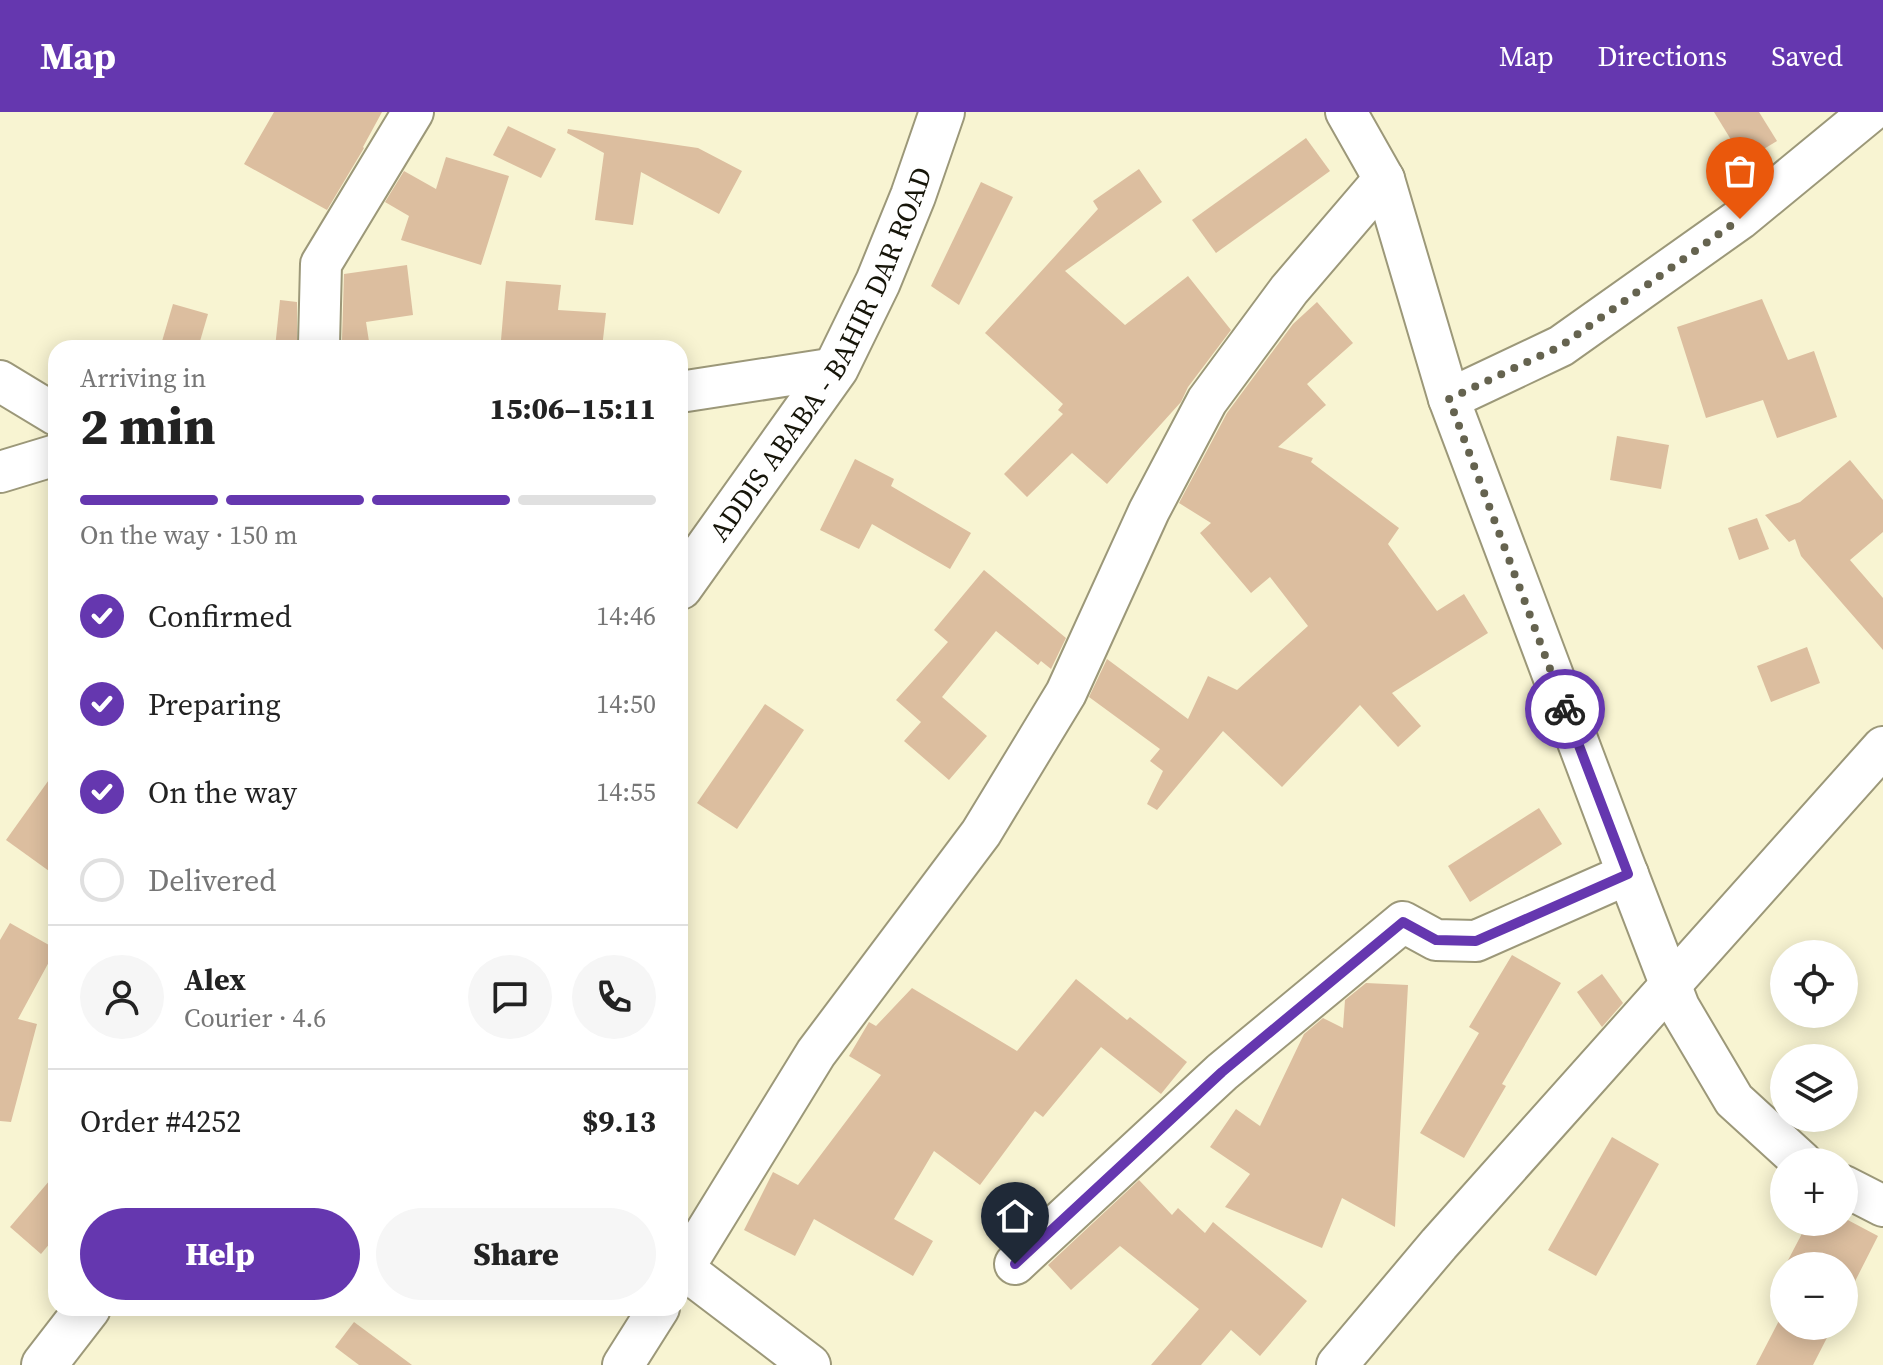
<!DOCTYPE html>
<html lang="en">
<head>
<meta charset="utf-8">
<style>
	:root { --surface:#fff; --page:#f6f6f6; --text:#222; --muted:#767676; --line:#e0e0e0; --accent:#6537af }
	body { margin:0; font-family:"Source Serif 4",serif; background:var(--page); color:var(--text); height:100vh; display:flex; flex-direction:column; font-size:30px; white-space:nowrap }
	* { box-sizing:border-box; margin:0 }
	p { font-size:26px; color:var(--muted) }
	.icon { flex:none; width:44px; height:44px; fill:none; stroke:currentColor; stroke-width:2; stroke-linecap:round; stroke-linejoin:round }
	.map { position:relative; flex:1; overflow:hidden }
	.drawer { position:absolute; left:48px; top:228px; width:640px; height:976px; display:flex; flex-direction:column; background:var(--surface); border-radius:24px; box-shadow:0 4px 20px #0003 }
	.drawer>* { flex:none }
	.controls { position:absolute; left:1770px; top:828px; display:grid; gap:16px }
	.controls a { display:grid; place-items:center; width:88px; height:88px; border-radius:50%; background:var(--surface); box-shadow:0 4px 20px #0003; font-size:40px }
	.pin { position:absolute; display:grid; place-items:center; width:68px; height:68px; color:#fff; margin:-82px -34px; border-radius:50% 50% 50% 0; rotate:-45deg; box-shadow:0 0 8px #0007 }
	.pin .icon { rotate:45deg }
	.courier { position:absolute; display:grid; place-items:center; width:80px; height:80px; margin:-40px; border:6px solid #6537af; border-radius:50%; background:#fff; color:#222; box-shadow:0 2px 10px #0007 }
	.headline em { font-style:normal; font-weight:800 }
	.headline div { display:flex; flex-direction:column-reverse }
	.headline { display:flex; align-items:center; justify-content:space-between; height:136px; padding:0 32px }
	h1 { font-size:52px; font-weight:800; line-height:60px }
	.bar { display:grid; grid-template-columns:repeat(4,1fr); gap:12px 8px; align-content:center; height:96px; padding:0 32px }
	.bar i { height:10px; border-radius:6px; background:var(--line) }
	.bar .selected { background:var(--accent) }
	.bar p { grid-column:span 4 }
	.line { display:flex; align-items:center; gap:20px; padding:0 32px; border-top:2px solid var(--line) }
	.line div { flex:1 }
	.round { display:grid; place-items:center; flex:none; width:84px; height:84px; border-radius:42px; background:var(--page) }
	ol { padding:0 32px; list-style:none }
	li { display:flex; align-items:center; gap:24px; height:88px }
	li p { margin-inline-start:auto }
	li .icon { padding:8px; border-radius:50%; background:var(--accent); color:#fff; stroke-width:4 }
	li:last-child { color:var(--muted) }
	li i { width:44px; height:44px; border:4px solid var(--line); border-radius:50% }
	.action { display:flex; gap:16px; margin-top:auto; padding:16px 32px }
	.action a { flex:1; height:92px; border-radius:48px; background:var(--accent); color:#fff; font-size:32px; font-weight:800; line-height:92px; text-align:center }
	.action a+a { background:var(--page); color:var(--text) }
	header { display:flex; align-items:center; gap:48px; box-sizing:border-box; height:112px; padding:0 40px; background:var(--accent); color:#fff }
	header strong { font-size:38px }
	nav { display:flex; gap:44px; margin-inline-start:auto; font-size:28px }
	.map>svg:first-child { display:block }
	.building { fill:#dcbe9f }
	.lines { fill:none; stroke-linecap:round; stroke-linejoin:round }
	.minor-casing { stroke:#9c9879; stroke-width:44 }
	.trunk-casing { stroke:#9c9879; stroke-width:48 }
	.minor { stroke:#fff; stroke-width:40 }
	.trunk { stroke:#fff; stroke-width:44 }
	.done { stroke:#65634f; stroke-width:8; stroke-dasharray:0 14.4 }
	.route { stroke:#6537af; stroke-width:10 }
	.labels { text-anchor:middle; stroke-width:6; stroke-linejoin:round; paint-order:stroke }
	.street-label { font-size:28px; fill:#161509; stroke:#f8f4d2 }
</style>
</head>
<body>
<header>
<strong>Map</strong>
<nav><a>Map</a><a>Directions</a><a>Saved</a></nav>
</header>
<div class="map">
<svg width="1883" height="1253" viewBox="0 0 1883 1253">
	<rect width="100%" height="100%" fill="#f8f4d2"/>
	<g class="building">
		<path d="M274,0H382L363,35L364,36L327,98L244,52Z"/>
		<path d="M1714,0H1759L1777,29L1744,49Z"/>
		<path d="M508,14L556,37L541,66L493,43Z"/>
		<path d="M568,17L698,36L742,59L719,102L641,60L633,113L595,108L604,41L567,21Z"/>
		<path d="M1306,26L1330,59L1216,141L1192,108Z"/>
		<path d="M446,45L509,64L481,153L401,128L409,104L385,90L404,59L436,77Z"/>
		<path d="M1139,57L1162,90L1065,159L1125,213L1188,164L1231,218L1188,275L1181,290L1107,372L1072,341L1027,385L1004,362L1063,302L1058,298L1063,292L985,221L1098,97L1093,89Z"/>
		<path d="M981,70L1013,85L959,193L931,174Z"/>
		<path d="M407,153L413,203L366,210L370,236H344L342,228L344,162Z"/>
		<path d="M506,169L561,173L558,198L606,201L602,236L501,228Z"/>
		<path d="M1762,187L1788,248L1814,239L1837,305L1777,326L1763,288L1706,306L1677,215Z"/>
		<path d="M280,188L297,190V236H275Z"/>
		<path d="M1317,190L1353,231L1307,272L1326,293L1278,335L1313,346L1311,350L1399,416L1388,432L1437,499L1464,482L1488,521L1392,581L1421,614L1398,635L1360,593L1282,675L1223,619L1157,698L1147,692L1163,659L1150,649L1160,637L1089,585L1107,547L1188,607L1208,564L1237,578L1308,514L1270,465L1251,481L1200,421L1211,411L1179,391L1227,301L1293,212Z"/>
		<path d="M173,192L208,202L198,236H160Z"/>
		<path d="M1617,324L1669,333L1661,377L1610,368Z"/>
		<path d="M855,347L894,367L891,374L971,421L950,457L872,412L859,437L820,418Z"/>
		<path d="M1850,348L1883,388V420L1850,448L1883,486V538L1801,444L1795,427L1789,430L1765,403L1800,390Z"/>
		<path d="M1757,406L1769,437L1739,448L1728,416Z"/>
		<path d="M984,458L1066,526L1051,557L1041,549L1038,553L996,519L942,585L987,624L949,668L904,629L921,610L896,588L948,530L934,518Z"/>
		<path d="M1807,535L1820,571L1771,590L1757,554Z"/>
		<path d="M765,592L804,618L737,717L697,691Z"/>
		<path d="M56,658V764L6,728Z"/>
		<path d="M1539,696L1562,732L1470,790L1448,754Z"/>
		<path d="M10,811L56,837L18,907L37,912L11,1010L0,1009V828Z"/>
		<path d="M1512,843L1561,871L1502,972L1506,974L1464,1046L1420,1021L1479,921L1469,915Z"/>
		<path d="M1602,862L1623,891L1602,915L1577,880Z"/>
		<path d="M1076,867L1127,908L1130,905L1187,950L1161,982L1101,935L1043,1005L1035,999L980,1073L934,1039L894,1107L933,1129L913,1164L814,1107L795,1144L744,1118L773,1060L798,1073L881,963L849,944L869,910L876,914L912,876L1017,939Z"/>
		<path d="M1366,871L1408,873L1395,1115L1342,1086L1322,1136L1225,1095L1250,1062L1210,1035L1236,997L1260,1014L1304,922L1323,906L1343,916L1345,888Z"/>
		<path d="M1612,1025L1659,1052L1596,1164L1548,1138Z"/>
		<path d="M56,1061V1124L41,1142L10,1115Z"/>
		<path d="M1139,1068L1172,1103L1178,1096L1205,1121L1213,1110L1307,1189L1260,1244L1231,1218L1201,1253H1151L1199,1197L1120,1134L1071,1178L1048,1153Z"/>
		<path d="M1844,1106L1878,1124L1844,1191V1154H1785L1808,1110H1844Z"/>
		<path d="M1784,1199V1214H1833L1813,1253H1756Z"/>
		<path d="M354,1210L412,1253H359L335,1235Z"/>
	</g>
	<g class="lines">
		<defs>
			<g id="minor">
				<path d="M1346,0L1384,67L1449,287L1622,747L1679,895L1734,988L1802,1050"/>
				<path d="M321,236L319,232L321,152L413,0"/>
				<path d="M0,269L56,303"/>
				<path d="M680,280L836,256"/>
				<path d="M1449,287L1561,234L1740,107L1870,0"/>
				<path d="M0,360L56,343"/>
				<path d="M1844,1074L1883,1094"/>
				<path d="M1015,1152L1222,960L1403,810L1436,828L1476,829L1628,762"/>
				<path d="M680,1154L810,1253"/>
				<path d="M680,1162L816,941L981,721L1066,581L1149,399L1207,289L1289,178L1384,67"/>
				<path d="M623,1253L659,1196"/>
				<path d="M1337,1253L1439,1132L1883,635"/>
			</g>
			<g id="trunk">
				<path id="s1" d="M680,475L836,256L878,170L913,84L942,0"/>
				<path d="M44,1253L88,1196"/>
			</g>
		</defs>
		<use href="#minor" class="minor-casing"/>
		<use href="#trunk" class="trunk-casing"/>
		<use href="#minor" class="minor"/>
		<use href="#trunk" class="trunk"/>
	</g>
	<g class="lines">
		<path class="done" d="M1565,597L1449,287L1561,234L1740,107"/>
		<path class="route" d="M1015,1152L1222,960L1403,810L1436,828L1476,829L1628,762L1565,597"/>
	</g>
	<g class="labels">
		<g class="street-label">
			<text dy="10" stroke="none"><textPath href="#s1" startOffset="274">ADDIS ABABA - BAHIR DAR ROAD</textPath></text>
		</g>
	</g>
</svg>
<div class="controls">
<a><svg class="icon" aria-label="locate" viewBox="0 0 24 24"><circle cx="12" cy="12" r="6"/><path d="M12 2v4M12 18v4M2 12h4M18 12h4"/></svg></a>
<a><svg class="icon" aria-label="layers" viewBox="0 0 24 24"><path d="M12 4l9 5-9 5-9-5zM3 14l9 5 9-5"/></svg></a>
<a>+</a>
<a>−</a>
</div>
<div class="pin" style="left:1740px;top:107px;background:#ea580c"><svg class="icon" aria-label="bag" viewBox="0 0 24 24"><path d="M5 8h14l-1 12H6zM9 8a3 3 0 0 1 6 0"/></svg></div>
<div class="pin" style="left:1015px;top:1152px;background:#1f2937"><svg class="icon" aria-label="home" viewBox="0 0 24 24"><path d="M3 11l9-7 9 7M6 9v11h12V9"/></svg></div>
<div class="courier" style="left:1565px;top:597px"><svg class="icon" aria-label="bike" viewBox="0 0 24 24"><circle cx="6" cy="16" r="4"/><circle cx="18" cy="16" r="4"/><path d="M6 16l4-8h5l3 8M10 8l3 8H6M13 5h3"/></svg></div>
<section class="drawer">
<div class="headline"><div><h1>2 min</h1><p>Arriving in</p></div><em>15:06–15:11</em></div>
<div class="bar"><i class="selected"></i><i class="selected"></i><i class="selected"></i><i></i><p>On the way · 150 m</p></div>
<ol>
<li><svg class="icon" aria-label="check" viewBox="0 0 24 24"><path d="M5 12l5 5 9-10"/></svg>Confirmed<p>14:46</p></li>
<li><svg class="icon" aria-label="check" viewBox="0 0 24 24"><path d="M5 12l5 5 9-10"/></svg>Preparing<p>14:50</p></li>
<li><svg class="icon" aria-label="check" viewBox="0 0 24 24"><path d="M5 12l5 5 9-10"/></svg>On the way<p>14:55</p></li>
<li><i></i>Delivered</li>
</ol>
<div class="line" style="height:144px"><a class="round"><svg class="icon" aria-label="person" viewBox="0 0 24 24"><circle cx="12" cy="8" r="4"/><path d="M4 21q1-7 8-7t8 7"/></svg></a><div><b>Alex</b><p>Courier · 4.6</p></div><a class="round"><svg class="icon" aria-label="chat" viewBox="0 0 24 24"><path d="M4 5h16v11H9l-5 4z"/></svg></a><a class="round"><svg class="icon" aria-label="phone" viewBox="0 0 24 24"><path d="M5 4h4l2 5-3 2q2 4 5 5l2-3 5 2v4C11 20 4 13 5 4z"/></svg></a></div>
<div class="line" style="height:104px"><div>Order #4252</div><b>$9.13</b></div>
<div class="action"><a>Help</a><a>Share</a></div>
</section>
</div>
</body>
</html>
